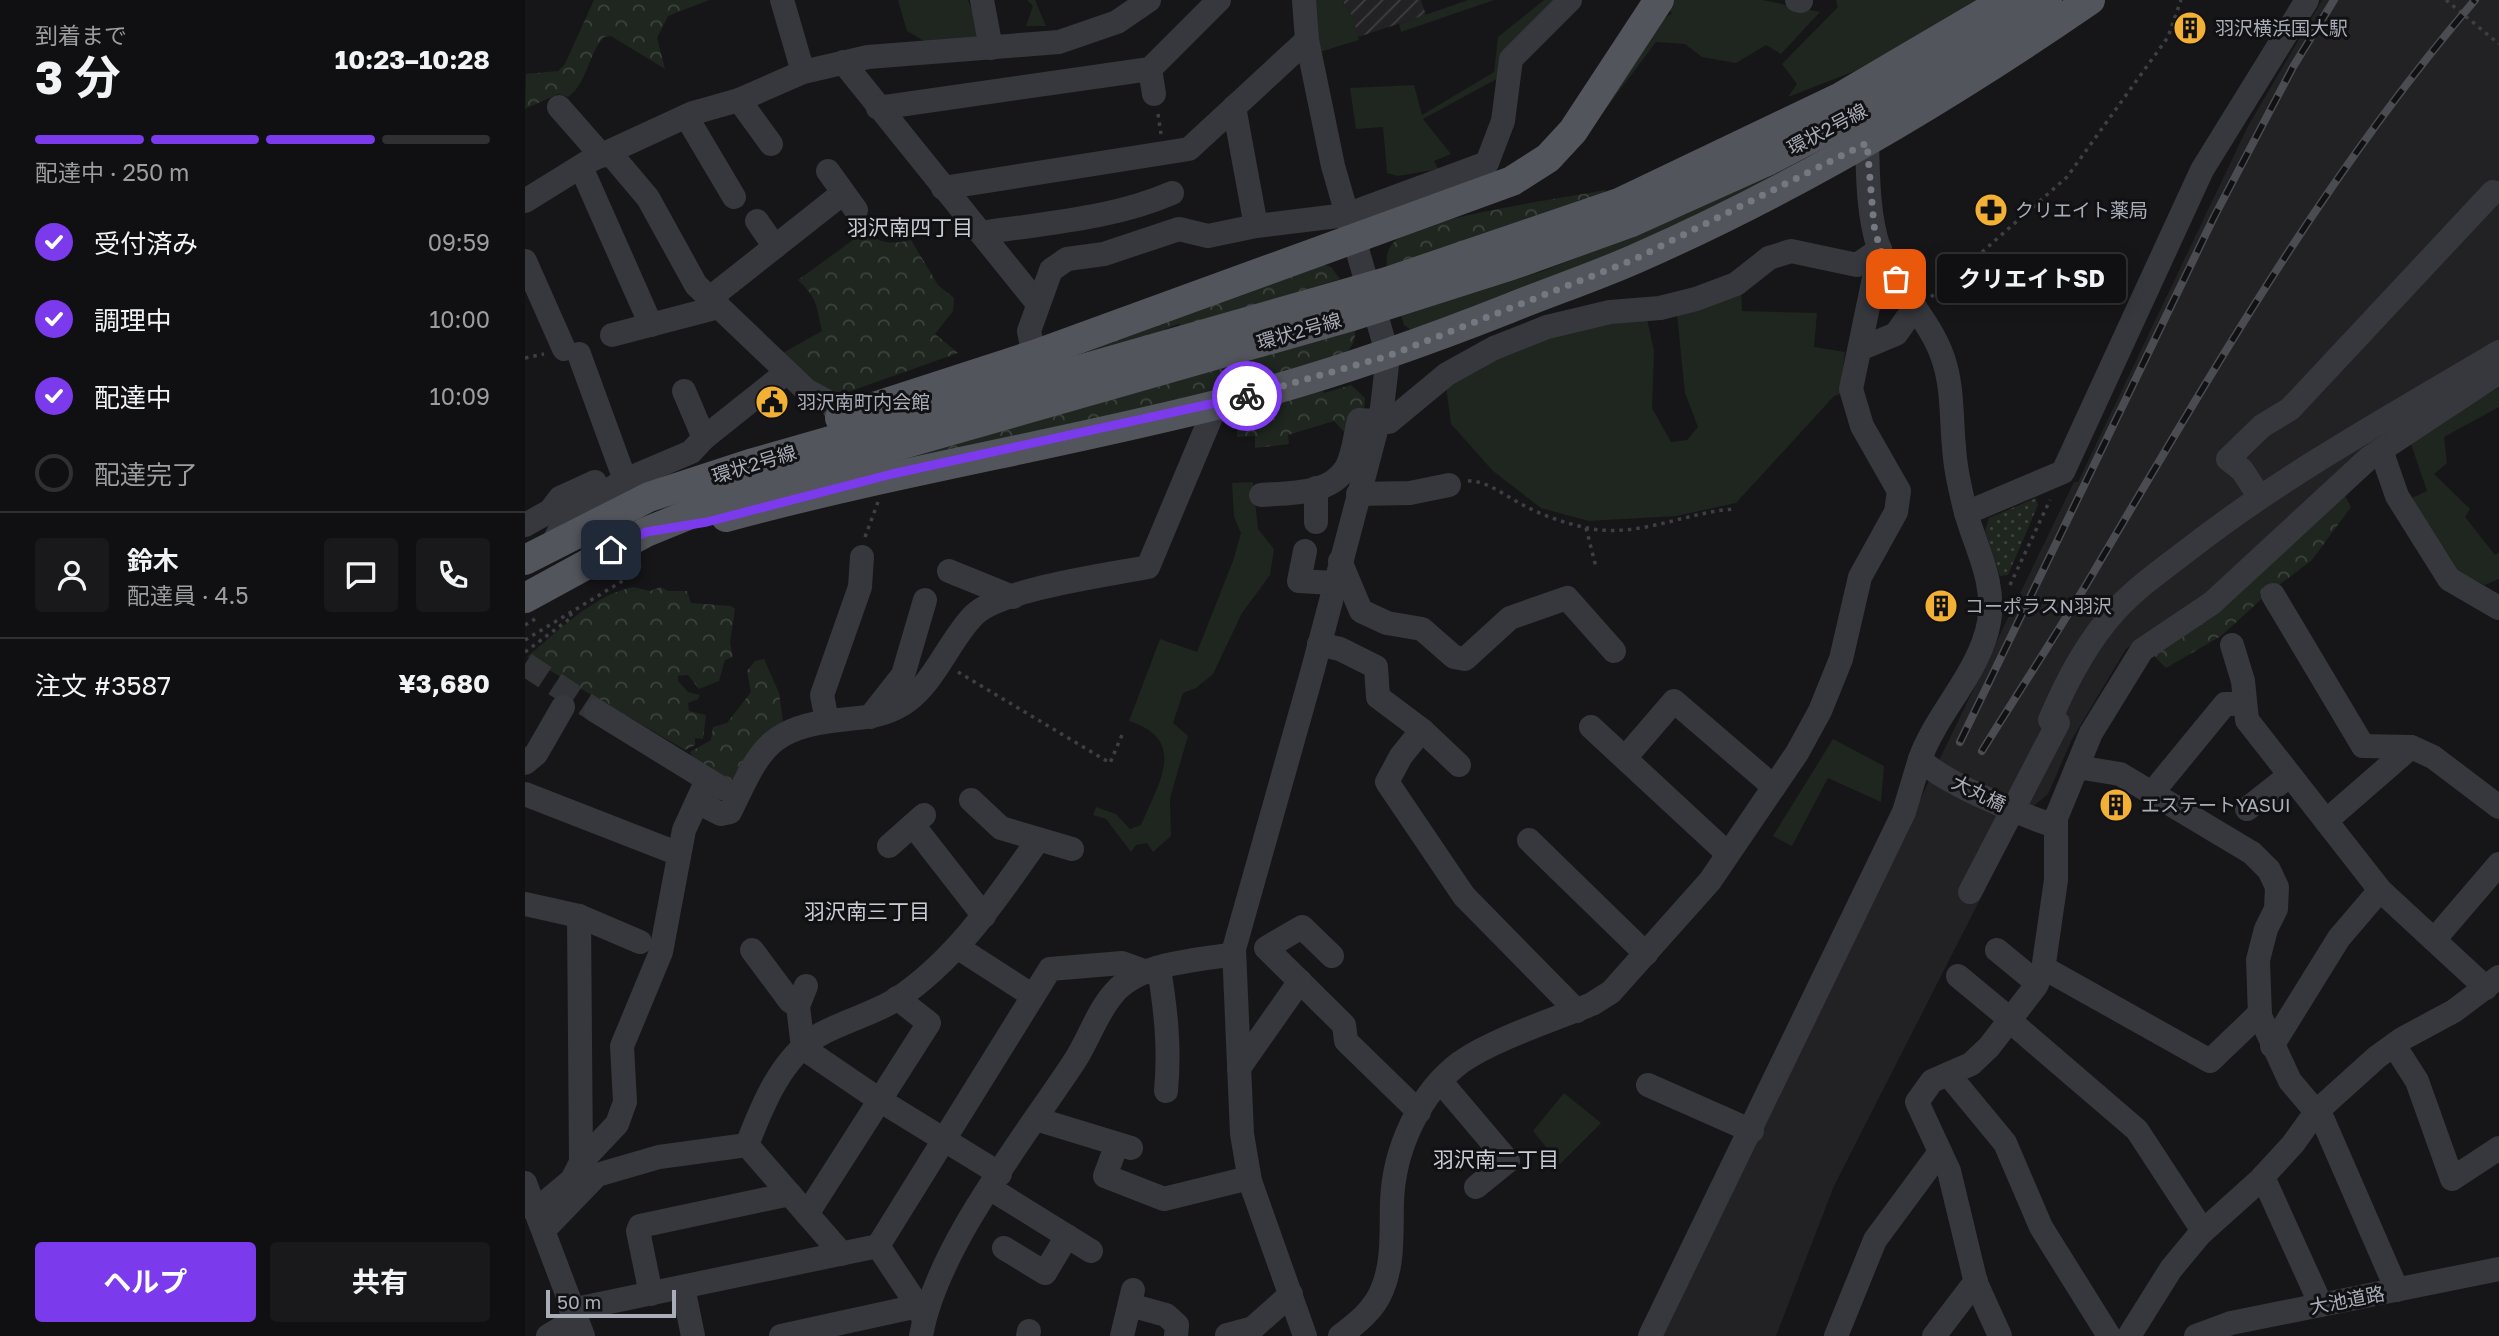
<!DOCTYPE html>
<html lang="ja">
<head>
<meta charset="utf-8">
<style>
	:root { --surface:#101012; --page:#19191b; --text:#f1f3f6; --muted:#9c9d9f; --line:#303032; --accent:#7c3aed }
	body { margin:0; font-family:"Golos Text","Noto Sans JP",sans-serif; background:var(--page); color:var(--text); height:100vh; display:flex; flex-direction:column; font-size:26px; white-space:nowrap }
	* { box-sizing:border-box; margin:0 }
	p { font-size:23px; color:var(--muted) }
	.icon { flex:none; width:38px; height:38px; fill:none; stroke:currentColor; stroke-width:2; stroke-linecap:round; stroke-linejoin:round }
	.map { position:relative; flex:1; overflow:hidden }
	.drawer { display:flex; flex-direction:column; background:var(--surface); width:525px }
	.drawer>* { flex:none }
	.scale { position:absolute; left:21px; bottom:18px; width:130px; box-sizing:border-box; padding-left:7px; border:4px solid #a8adb8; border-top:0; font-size:19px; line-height:24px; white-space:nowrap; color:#a8adb8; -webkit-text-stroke:5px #111113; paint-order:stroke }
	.pin { position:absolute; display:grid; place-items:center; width:60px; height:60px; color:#fff; margin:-30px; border-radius:14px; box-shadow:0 4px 10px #0006 }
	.courier { position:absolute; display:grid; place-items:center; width:70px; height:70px; margin:-35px; border:5px solid #7c3aed; border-radius:50%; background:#fff; color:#222; box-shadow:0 2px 9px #0007 }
	.bubble { position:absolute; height:49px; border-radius:7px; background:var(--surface); box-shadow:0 4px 18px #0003,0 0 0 2px var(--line); font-size:23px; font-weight:700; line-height:49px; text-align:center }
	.headline em { font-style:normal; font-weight:700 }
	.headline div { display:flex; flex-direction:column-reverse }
	.headline { display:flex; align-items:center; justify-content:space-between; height:119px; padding:0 35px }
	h1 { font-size:46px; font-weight:700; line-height:52px }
	.bar { display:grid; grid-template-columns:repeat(4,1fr); gap:10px 7px; align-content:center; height:84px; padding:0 35px }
	.bar i { height:9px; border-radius:5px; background:var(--line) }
	.bar .current { background:var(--accent) }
	.bar p { grid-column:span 4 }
	.line { display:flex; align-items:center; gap:18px; padding:0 35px; border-top:2px solid var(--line) }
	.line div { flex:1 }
	.round { display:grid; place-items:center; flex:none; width:74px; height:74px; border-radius:7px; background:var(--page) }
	ol { padding:0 35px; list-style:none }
	li { display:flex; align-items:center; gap:21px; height:77px }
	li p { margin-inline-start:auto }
	li .icon { padding:7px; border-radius:50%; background:var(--accent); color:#fff; stroke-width:4 }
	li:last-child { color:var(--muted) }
	li i { width:38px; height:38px; border:4px solid var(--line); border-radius:50% }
	.cta { display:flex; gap:14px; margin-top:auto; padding:14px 35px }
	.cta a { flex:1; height:80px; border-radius:7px; background:var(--accent); color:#fff; font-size:28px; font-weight:700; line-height:80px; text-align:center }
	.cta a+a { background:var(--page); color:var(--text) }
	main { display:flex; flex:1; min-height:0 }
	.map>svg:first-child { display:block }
	.built { fill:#222225 }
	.industrial { fill:url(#industrial-furrows) }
	.grass { fill:#1e261f }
	.forest { fill:url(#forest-crowns) }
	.park { fill:url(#park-dots) }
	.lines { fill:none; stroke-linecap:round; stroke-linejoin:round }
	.minor-tunnel { stroke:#333438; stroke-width:24; stroke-dasharray:24 12; stroke-linecap:butt }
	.path { stroke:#3d3f44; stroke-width:3.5; stroke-dasharray:3.5 5; stroke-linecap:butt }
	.minor { stroke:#37383d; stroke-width:24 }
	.major { stroke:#53555c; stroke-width:30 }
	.rail-casing { stroke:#4a4c52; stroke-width:8 }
	.rail { stroke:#111113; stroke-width:5; stroke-dasharray:16; stroke-linecap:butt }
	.done { stroke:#757880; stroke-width:7; stroke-dasharray:0 12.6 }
	.route { stroke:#7c3aed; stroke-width:9 }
	.labels { text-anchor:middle; stroke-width:6; stroke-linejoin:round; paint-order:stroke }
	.poi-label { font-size:19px; fill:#a8adb8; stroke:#111113; text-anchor:start }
	.street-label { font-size:19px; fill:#a8adb8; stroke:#111113 }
	.neighbourhood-label { font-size:21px; fill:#c9ccd4; stroke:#111113 }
</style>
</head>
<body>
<main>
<section class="drawer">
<div class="headline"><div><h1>3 分</h1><p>到着まで</p></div><em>10:23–10:28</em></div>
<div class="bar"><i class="current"></i><i class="current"></i><i class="current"></i><i></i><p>配達中 · 250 m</p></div>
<ol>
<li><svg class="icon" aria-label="check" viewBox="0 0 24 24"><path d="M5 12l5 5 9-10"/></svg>受付済み<p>09:59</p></li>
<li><svg class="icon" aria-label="check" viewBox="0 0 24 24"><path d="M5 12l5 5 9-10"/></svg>調理中<p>10:00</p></li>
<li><svg class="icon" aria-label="check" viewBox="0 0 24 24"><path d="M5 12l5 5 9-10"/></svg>配達中<p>10:09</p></li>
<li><i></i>配達完了</li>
</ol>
<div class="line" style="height:126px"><a class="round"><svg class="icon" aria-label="person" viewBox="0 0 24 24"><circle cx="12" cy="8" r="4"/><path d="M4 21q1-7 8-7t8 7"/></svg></a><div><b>鈴木</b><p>配達員 · 4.5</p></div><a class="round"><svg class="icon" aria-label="chat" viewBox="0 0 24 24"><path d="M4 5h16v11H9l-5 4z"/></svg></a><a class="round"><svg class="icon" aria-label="phone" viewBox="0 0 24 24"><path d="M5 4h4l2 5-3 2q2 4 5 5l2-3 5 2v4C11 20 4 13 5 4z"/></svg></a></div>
<div class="line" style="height:91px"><div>注文 #3587</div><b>¥3,680</b></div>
<div class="cta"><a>ヘルプ</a><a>共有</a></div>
</section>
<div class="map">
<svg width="1974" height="1336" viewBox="0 0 1974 1336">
	<defs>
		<pattern id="industrial-furrows" width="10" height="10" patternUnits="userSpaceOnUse" patternTransform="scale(1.75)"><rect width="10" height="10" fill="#222225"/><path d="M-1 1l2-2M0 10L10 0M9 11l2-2" fill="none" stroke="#3f3f43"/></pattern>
		<pattern id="forest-crowns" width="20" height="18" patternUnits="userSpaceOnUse" patternTransform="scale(1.75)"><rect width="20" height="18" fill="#1e261f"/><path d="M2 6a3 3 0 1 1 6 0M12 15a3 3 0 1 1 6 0" fill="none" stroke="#3c433d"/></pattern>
		<pattern id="park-dots" width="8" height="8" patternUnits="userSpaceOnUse" patternTransform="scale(1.75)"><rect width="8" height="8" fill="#1e261f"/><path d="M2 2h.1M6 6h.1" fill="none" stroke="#3c433d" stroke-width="1.8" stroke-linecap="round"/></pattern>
	</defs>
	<rect width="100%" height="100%" fill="#161618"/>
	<path class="built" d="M1797,0H1974V364L1681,593L1601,649L1547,739L1523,794L1498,815L1309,1186L1251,1336H1131L1258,1082L1549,482H1553L1723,126Z"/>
	<path class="industrial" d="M817,0H896L901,15L833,37L828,18Z"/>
	<g class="grass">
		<path d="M373,0H443L460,46L399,41L382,31Z"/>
		<path d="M502,0H510L521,26H501L508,6Z"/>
		<path d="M784,0H817L828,18L834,40L788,54Z"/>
		<path d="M943,0H969L876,32L874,24Z"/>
		<path d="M1019,0H1041L979,75L898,119L926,154L909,161L913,169L873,176L862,173L858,127L831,129L825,88L889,85L897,115L969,72L973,37Z"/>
		<path d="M1136,0H1238L1295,12L1256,54L1241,45L1211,63L1177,57L1160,44L1131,42L1082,107L1076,101L1129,26L1147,13Z"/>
		<path d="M1311,0H1457L1330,71L1263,97L1272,84L1257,64L1313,7Z"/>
		<path d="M1272,162L1275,167L1166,223L887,331L879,325L876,316L1018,271L1159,215Z"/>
		<path d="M1216,289L1217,311L1292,313L1289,347L1320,352L1315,394L1309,396L1211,503L1151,516L1064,521L1016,508L968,471L926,424L921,386L1026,332L1122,319L1129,351L1127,408L1146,442L1162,440L1173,427L1160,393L1152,315Z"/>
		<path d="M1974,387V407L1919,437L1922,463L1909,474L1945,509L1940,517L1970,555L1974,552V579L1960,585L1927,569L1887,498L1902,491L1885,441Z"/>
		<path d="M728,482L733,529L749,549L745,575L717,613L688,674L671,688L658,693L648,723L663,736L645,798L646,836L628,852L622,843L611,845L606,852L581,819L568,815L571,807L591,814L605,829L616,825C633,784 664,740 604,721L635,639L672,652L708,561L716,533L709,517L707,483Z"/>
		<path d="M1308,739L1359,766L1356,802L1303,778L1267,846L1248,836Z"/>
		<path d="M1039,1093L1076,1123L1035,1164L1008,1131Z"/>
	</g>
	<g class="forest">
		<path d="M69,0H184L143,16L132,38L140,69L86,36L79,37C63,54 62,84 43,97L33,94L0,109L1,74L33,71L40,64Z"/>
		<path d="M1080,190L1082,195L862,267C861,257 862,249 869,242C892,218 1040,198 1080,190Z"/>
		<path d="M339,232C357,243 365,245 386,240L413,285L429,298L428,311L410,334L433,353L306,398L256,354L297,331C291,305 293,299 273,280Z"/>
		<path d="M792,262L806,267L815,279L656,328L654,324L640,329V333L499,372Z"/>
		<path d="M830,331C831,351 815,357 799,365L359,470V464Z"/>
		<path d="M794,381L799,393L826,385L840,398L839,412L822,435L809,421L763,435L764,444L730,448V436L712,437V419L749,411L744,396Z"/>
		<path d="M1819,494L1826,507L1787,560L1742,594L1696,636L1641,668L1626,653Z"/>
		<path d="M108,587L125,591L136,587L143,591H162L166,603L206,606L210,609L205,643L208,657L200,660L194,681L174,689L163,675L153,676V681L163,692L175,695L173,699L163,703L164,711L181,715L178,739L170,738V745L160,750L2,657C33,631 67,596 108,587Z"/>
		<path d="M239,659L254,693L259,728L210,786L171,765L165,752L186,740L188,727L202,723L226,692L222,671L230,661Z"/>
	</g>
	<path class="park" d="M1511,498L1513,505L1483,575L1475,576L1460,531L1464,518Z"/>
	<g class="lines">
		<path class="minor-tunnel" d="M0,664L71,711"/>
		<g class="path">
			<path d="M1921,0L1974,44"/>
			<path d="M633,114L636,134"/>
			<path d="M1406,297L1542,177L1643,37L1656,0"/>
			<path d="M0,358L19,354"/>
			<path d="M943,481C963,480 984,499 1002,507C1019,516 1040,523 1058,527C1110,540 1157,513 1208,509"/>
			<path d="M1061,528L1071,567"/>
			<path d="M340,537L353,502"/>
			<path d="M1485,585L1525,500"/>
			<path d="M0,625L10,619"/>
			<path d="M0,640L114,571L115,562"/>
			<path d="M0,652L47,617L45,613"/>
			<path d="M433,672L585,763L597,735"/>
		</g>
		<g class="minor">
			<path d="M257,0L278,72"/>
			<path d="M457,0L466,48"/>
			<path d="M779,0L782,40L808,166L863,356L857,408L788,669L709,949L717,1134L725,1181L780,1336"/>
			<path d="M1272,0L1276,1"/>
			<path d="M318,62L513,304"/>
			<path d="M625,69L629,94"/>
			<path d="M214,100L246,144"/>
			<path d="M34,107L77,156"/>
			<path d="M709,107L731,226"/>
			<path d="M353,108L625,69L694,0"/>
			<path d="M161,116L209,197"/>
			<path d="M1342,143C1343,176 1343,216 1354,248C1369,288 1404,317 1418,358C1428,387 1426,417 1429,447C1430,468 1435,489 1440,509C1450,547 1471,581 1464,622C1455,672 1412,712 1395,759C1417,782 1490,812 1521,823L1531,818L1566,733L1617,650L1687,603L1844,458L1974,372"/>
			<path d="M85,153L123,198L171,285L281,390L307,404L314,418"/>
			<path d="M56,167L126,325"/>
			<path d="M303,171L331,210"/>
			<path d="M418,188L664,149L782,40"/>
			<path d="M0,201L66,160L168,113L214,100L278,72L343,57L534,42L592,22L624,0"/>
			<path d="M232,221L250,247"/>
			<path d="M456,233C520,223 587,219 647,193"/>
			<path d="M0,261L39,349"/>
			<path d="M185,298L318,193"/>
			<path d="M87,335L194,307"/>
			<path d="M1335,349L1371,334L1390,307"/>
			<path d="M54,354L100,480"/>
			<path d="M509,355L504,331L526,270L542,259L579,254L654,229L683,236L731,226L821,215L962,163L978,121L986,59L1045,0"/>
			<path d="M159,391L179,438"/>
			<path d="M1856,450L1872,496L1924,579L1974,608"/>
			<path d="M791,488V522"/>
			<path d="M833,494L885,493L924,485"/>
			<path d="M736,495C764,493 805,495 821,468C829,455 830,434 834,420L864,422L922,374L969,348L1022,327L1085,312L1135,308L1171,299L1211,284L1244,258L1266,251L1332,265L1355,249"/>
			<path d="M1734,496L1717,470L1703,459L1737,426L1765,409L1968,192"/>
			<path d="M1441,513L1538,472L1677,170L1782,0"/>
			<path d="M0,525L25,511L35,498L70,482"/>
			<path d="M28,543L42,516L100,480L166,452L179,438L262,372"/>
			<path d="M780,551L774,581L809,583"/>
			<path d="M815,561L836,611L862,623L897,629L929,657L940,659L985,618L1042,598L1089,651"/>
			<path d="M424,571L488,597"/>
			<path d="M1748,595L1838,746L1886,747L1908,757L1974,807"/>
			<path d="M794,644L815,649L851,667L853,697L897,730L934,765"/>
			<path d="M1707,645L1718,681L1722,720L1855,890L1961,988"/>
			<path d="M71,711L196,788"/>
			<path d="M345,717L378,675L400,600"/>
			<path d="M302,721L297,695L335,587L337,557"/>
			<path d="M1066,727L1203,854"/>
			<path d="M897,730L876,756L862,782L939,896L1052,1011"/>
			<path d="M1100,758L1149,701L1249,787"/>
			<path d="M0,763L11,754L38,707"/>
			<path d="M1552,767L1595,774L1727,853L1744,870L1752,887L1751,909L1741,929L1733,960L1735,1016L1765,1081L1798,1120L1872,1290"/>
			<path d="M1627,793L1700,704H1720"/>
			<path d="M0,794L154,854"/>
			<path d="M446,800L476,828L547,849"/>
			<path d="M172,802L196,814L205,812C235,751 241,728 314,720C333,718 354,717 371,708C407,691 422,642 449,615C476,589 583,575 623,567L691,405"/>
			<path d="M1722,809L1765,775"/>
			<path d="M1801,821L1886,747"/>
			<path d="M388,825L459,916"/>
			<path d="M1004,840L1121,954"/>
			<path d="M364,846L399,815"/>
			<path d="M1445,892L1533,723L1525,720C1541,682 1562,642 1590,611C1613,586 1642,566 1668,546C1764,472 1870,414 1974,352"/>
			<path d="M0,904L54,916L115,942"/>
			<path d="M54,916L56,1162"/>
			<path d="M1909,940L1974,864"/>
			<path d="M432,947L508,996"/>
			<path d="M227,950L265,1001L273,1006"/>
			<path d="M1472,950L1512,983"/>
			<path d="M807,956L777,927L741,948L819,1025L821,1041L894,1112"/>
			<path d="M1519,968L1685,1061L1735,1013"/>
			<path d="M634,969C641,1011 645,1049 641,1091"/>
			<path d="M1433,976L1486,1020"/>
			<path d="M281,986L273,1006L278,1048L356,1101L475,1174"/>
			<path d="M1485,1021L1612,1130L1678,1231"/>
			<path d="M1869,1045L1892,1081L1927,1179L1974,1148"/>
			<path d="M1747,1046L1814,938L1855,890"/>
			<path d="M714,1068L775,981"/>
			<path d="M1423,1074L1480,1143L1516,1227L1584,1336"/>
			<path d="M916,1082L983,1161L951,1187"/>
			<path d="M1123,1085L1227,1131"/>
			<path d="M511,1119L606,1148"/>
			<path d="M592,1144L580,1176L639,1199L724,1178"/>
			<path d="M222,1145L317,1254"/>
			<path d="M1738,1177L1796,1305"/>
			<path d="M0,1183L58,1336"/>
			<path d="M466,1189L566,1251"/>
			<path d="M10,1211L47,1180L56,1162L92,1124L100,1102L97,1046L136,952L159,830L182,780"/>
			<path d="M282,1214L404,1023L372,998"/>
			<path d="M19,1230L72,1175L134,1157L222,1145C237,1106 256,1058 294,1035C319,1021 348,1014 372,999C432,959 472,898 513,840"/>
			<path d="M353,1246L525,969L597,963L622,972"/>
			<path d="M479,1248L520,1273L542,1236"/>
			<path d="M158,1287L168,1336"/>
			<path d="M126,1294L113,1231L115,1226L265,1194"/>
			<path d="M605,1305L641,1315L652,1325L651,1336"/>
			<path d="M46,1310L353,1246L393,1306L399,1320"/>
			<path d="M702,1335L728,1328L766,1294"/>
			<path d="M23,1336L51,1319"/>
			<path d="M256,1336L393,1306"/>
			<path d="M396,1336C411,1248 499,1138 549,1062C563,1041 572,1012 589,993C616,962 671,961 709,954"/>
			<path d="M503,1336L504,1331"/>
			<path d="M597,1336L608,1290"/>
			<path d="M815,1336C832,1323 849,1310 857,1290C869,1262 866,1231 867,1201C869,1150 894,1093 936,1062C969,1039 1028,1020 1067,1004L1086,992L1185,881L1272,753L1295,711L1316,659L1335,577L1371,512L1374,491L1337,426L1326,389L1355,249"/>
			<path d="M1125,1336L1379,812L1395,759"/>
			<path d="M1311,1336L1350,1240L1415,1152"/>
			<path d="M1409,1336L1451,1281"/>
			<path d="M1475,1336L1451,1283L1424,1171L1392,1102L1407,1081L1446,1064L1464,1047L1511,986L1518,970L1531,880V818"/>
			<path d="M1604,1336L1646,1269L1675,1234L1734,1181L1768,1144L1791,1112L1852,1057L1877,1039L1929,1011L1974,977"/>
			<path d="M1671,1336L1706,1323L1974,1269"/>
		</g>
		<g class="major">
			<path d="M315,418L509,355L987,181L1023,158L1048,131L1134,0"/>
			<path d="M201,517C363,473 528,446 691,405C792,380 889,346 985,308C1027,291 1069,277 1110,259C1270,189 1421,99 1565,0"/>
			<path d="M0,560L124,497L225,464L862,282L1094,203L1316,97L1481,0"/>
			<path d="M0,598L121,532L244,482L827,316L987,265L1104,223L1244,160L1335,113L1522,0"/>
		</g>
		<defs>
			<g id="rail">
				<path d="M1435,742L1689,217L1768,67L1809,0"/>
				<path d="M1457,751C1491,696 1527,641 1561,585C1680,384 1797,178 1950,0"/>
			</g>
		</defs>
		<use href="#rail" class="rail-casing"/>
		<use href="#rail" class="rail"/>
	</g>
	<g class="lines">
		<path class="done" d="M722,396L863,356L1108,260L1342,143L1349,226L1355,249L1371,279"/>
		<path class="route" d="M86,550L121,532L182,522L367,474L722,396"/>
	</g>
	<defs>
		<symbol id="building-disc" viewBox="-11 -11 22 22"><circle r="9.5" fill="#f2b134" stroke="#111113"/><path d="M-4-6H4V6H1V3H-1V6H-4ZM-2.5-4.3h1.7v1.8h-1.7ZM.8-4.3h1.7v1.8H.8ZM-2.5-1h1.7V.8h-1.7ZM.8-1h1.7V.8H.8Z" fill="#111"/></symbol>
		<symbol id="pharmacy-disc" viewBox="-11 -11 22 22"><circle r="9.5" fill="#f2b134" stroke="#111113"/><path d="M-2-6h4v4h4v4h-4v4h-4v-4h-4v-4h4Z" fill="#111"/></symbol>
		<symbol id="civic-disc" viewBox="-11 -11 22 22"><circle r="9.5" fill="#f2b134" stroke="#111113"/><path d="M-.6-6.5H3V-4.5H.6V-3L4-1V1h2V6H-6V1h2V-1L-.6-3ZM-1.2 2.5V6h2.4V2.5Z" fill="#111"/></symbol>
	</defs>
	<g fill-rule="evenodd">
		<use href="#building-disc" x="1646" y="9" width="38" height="38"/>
		<use href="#pharmacy-disc" x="1447" y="191" width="38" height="38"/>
		<use href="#civic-disc" x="228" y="383" width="38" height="38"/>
		<use href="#building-disc" x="1397" y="587" width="38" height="38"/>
		<use href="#building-disc" x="1572" y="786" width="38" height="38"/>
	</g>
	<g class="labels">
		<g class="poi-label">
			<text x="1690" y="35">羽沢横浜国大駅</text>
			<text x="1490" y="217">クリエイト薬局</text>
			<text x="272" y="409">羽沢南町内会館</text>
			<text x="1440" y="613">コーポラスN羽沢</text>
			<text x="1616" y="812">エステートYASUI</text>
		</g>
		<g class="street-label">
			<text transform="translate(1302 129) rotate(-28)" y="7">環状2号線</text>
			<text transform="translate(774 331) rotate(-16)" y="7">環状2号線</text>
			<text transform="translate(229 464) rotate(-17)" y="7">環状2号線</text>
			<text transform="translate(1454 793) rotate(26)" y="7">大丸橋</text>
			<text transform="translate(1822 1300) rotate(-11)" y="7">大池道路</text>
		</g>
		<g class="neighbourhood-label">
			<text x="385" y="235">羽沢南四丁目</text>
			<text x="342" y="919">羽沢南三丁目</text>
			<text x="971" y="1167">羽沢南二丁目</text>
		</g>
	</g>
</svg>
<div class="scale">50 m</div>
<div class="pin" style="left:1371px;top:279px;background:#ea580c"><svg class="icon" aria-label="bag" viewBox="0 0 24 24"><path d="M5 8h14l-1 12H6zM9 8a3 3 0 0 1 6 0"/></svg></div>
<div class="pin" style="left:86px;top:550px;background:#1f2937"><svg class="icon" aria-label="home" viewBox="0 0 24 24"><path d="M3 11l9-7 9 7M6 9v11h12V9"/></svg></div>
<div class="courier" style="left:722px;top:396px"><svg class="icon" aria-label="bike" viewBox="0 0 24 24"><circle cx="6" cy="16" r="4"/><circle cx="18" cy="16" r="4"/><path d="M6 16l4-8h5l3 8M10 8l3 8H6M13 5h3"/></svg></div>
<div class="bubble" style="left:1412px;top:254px;width:189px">クリエイトSD</div>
</div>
</main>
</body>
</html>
